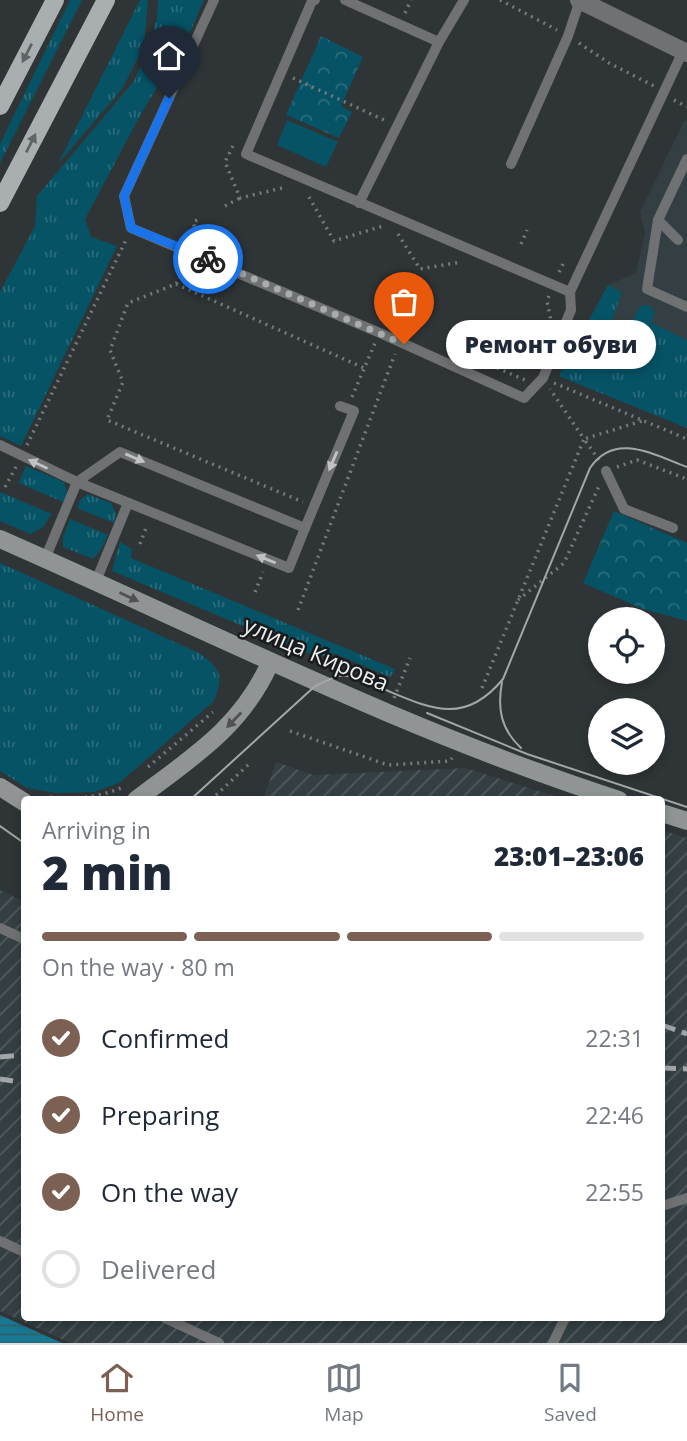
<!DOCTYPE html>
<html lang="en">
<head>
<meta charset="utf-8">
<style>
	:root { --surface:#fff; --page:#f6f6f7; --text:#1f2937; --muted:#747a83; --line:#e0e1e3; --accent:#7d6054 }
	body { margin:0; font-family:"Open Sans",sans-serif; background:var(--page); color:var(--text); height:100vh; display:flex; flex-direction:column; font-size:26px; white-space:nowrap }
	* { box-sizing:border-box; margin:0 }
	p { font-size:23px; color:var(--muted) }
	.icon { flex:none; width:38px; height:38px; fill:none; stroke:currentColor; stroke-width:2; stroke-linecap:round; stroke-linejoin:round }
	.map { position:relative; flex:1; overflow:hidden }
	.details { position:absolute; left:21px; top:796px; width:644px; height:525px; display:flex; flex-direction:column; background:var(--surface); border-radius:7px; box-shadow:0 4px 10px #0003 }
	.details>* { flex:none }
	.tools { position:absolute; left:588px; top:607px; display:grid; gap:14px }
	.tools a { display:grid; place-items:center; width:77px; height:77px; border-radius:50%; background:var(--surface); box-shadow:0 4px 10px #0003; font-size:35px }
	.pin { position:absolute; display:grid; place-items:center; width:60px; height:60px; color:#fff; margin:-72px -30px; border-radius:50% 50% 50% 0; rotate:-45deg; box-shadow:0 0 7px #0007 }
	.pin .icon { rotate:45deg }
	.courier { position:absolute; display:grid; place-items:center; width:70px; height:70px; margin:-35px; border:5px solid #1a73e8; border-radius:50%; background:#fff; color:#222; box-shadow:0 2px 9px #0007 }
	.bubble { position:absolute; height:49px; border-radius:24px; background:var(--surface); box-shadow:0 4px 10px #0003; font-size:23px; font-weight:800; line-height:49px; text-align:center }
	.summary em { font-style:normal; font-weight:800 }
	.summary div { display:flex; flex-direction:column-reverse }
	.summary { display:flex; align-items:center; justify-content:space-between; height:119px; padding:0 21px }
	h1 { font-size:46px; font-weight:800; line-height:52px }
	.bar { display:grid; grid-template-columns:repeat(4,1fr); gap:10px 7px; align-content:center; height:84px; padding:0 21px }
	.bar i { height:9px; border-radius:5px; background:var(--line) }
	.bar .selected { background:var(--accent) }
	.bar p { grid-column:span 4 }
	ol { padding:0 21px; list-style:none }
	li { display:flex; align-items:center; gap:21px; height:77px }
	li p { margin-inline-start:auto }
	li .icon { padding:7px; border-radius:50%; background:var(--accent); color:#fff; stroke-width:4 }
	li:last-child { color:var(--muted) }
	li i { width:38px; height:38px; border:4px solid var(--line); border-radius:50% }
	.tab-bar { display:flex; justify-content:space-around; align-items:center; height:98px; border-top:2px solid var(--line); background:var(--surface); font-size:19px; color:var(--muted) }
	.tab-bar a { display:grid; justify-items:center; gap:4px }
	.tab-bar .selected { color:var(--accent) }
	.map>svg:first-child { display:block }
	.built { fill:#333f43 }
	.industrial { fill:url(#industrial-furrows) }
	.grass { fill:url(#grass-tufts) }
	.forest { fill:url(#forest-crowns) }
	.garden { fill:#065366 }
	.water { fill:url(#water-rules) }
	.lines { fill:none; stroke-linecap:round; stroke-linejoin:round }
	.path { stroke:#767a7c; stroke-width:3.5; stroke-dasharray:2 5; stroke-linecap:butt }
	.lane { stroke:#6f7172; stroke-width:10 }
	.street { stroke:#6f7172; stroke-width:18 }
	.secondary { stroke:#909495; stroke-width:18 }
	.primary { stroke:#a9aeb0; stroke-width:18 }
	.tram { stroke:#a3a6a8; stroke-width:2 }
	.rail { stroke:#a3a6a8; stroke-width:5; stroke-dasharray:14 7; stroke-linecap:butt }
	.oneway { fill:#616466 }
	.oneway2 { fill:#c0c2c3 }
	.oneway3 { fill:#4f5152 }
	.done { stroke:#a9adae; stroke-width:7; stroke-dasharray:0 12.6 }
	.route { stroke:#1a73e8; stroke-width:9 }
	.labels { text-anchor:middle; stroke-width:5; stroke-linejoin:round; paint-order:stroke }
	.street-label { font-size:23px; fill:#ebeeef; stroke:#191b1c }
</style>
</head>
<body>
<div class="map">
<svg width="687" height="1343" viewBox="0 0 687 1343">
	<defs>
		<pattern id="industrial-furrows" width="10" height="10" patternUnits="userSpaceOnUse" patternTransform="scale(1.75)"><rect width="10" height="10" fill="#333f43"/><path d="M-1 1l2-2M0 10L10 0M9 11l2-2" fill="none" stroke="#515b5e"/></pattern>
		<pattern id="grass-tufts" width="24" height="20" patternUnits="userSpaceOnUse" patternTransform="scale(1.75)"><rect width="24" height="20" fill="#065366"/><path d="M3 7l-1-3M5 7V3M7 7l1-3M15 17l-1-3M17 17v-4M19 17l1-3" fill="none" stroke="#2a6c7c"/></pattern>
		<pattern id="forest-crowns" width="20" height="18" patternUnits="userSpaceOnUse" patternTransform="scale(1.75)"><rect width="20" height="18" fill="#065366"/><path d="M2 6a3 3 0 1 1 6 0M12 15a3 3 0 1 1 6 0" fill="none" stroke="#2a6c7c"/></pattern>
		<pattern id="water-rules" width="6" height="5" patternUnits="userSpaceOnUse" patternTransform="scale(1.75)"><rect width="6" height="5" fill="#187791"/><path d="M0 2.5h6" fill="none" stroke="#2f5f6c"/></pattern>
	</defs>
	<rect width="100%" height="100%" fill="#2f3436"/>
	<path class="built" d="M684,121H687V428L559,376L608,285L636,273L645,233L640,212Z"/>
	<g class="industrial">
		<path d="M276,762L314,775L465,768L567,800H263Z"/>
		<path d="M662,830L687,838V1343H70L0,1311V890L24,902V1318H662Z"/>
	</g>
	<g class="grass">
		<path d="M70,0H82L0,163V144Z"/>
		<path d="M140,0H148L144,46L122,89L58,164Z"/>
		<path d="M158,0H204L190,32L141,114L85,219L91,237L117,246L21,446L0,436V292L35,226L37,196L134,81L145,57L157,18Z"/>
		<path d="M608,285L622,292L610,326L627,334L640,306L649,305L654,311L652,323L687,340V428L559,376Z"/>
		<path d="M26,466L64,482L67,493L63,502L19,483Z"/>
		<path d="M0,492L52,514L42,528L30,534L0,521Z"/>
		<path d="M87,494L111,503L116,514L114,523L77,508L80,500Z"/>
		<path d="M70,519L108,535L102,548L93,559L63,547V536Z"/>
		<path d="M120,542L132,549L131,558L395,669L390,677L336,654L317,657L112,571Z"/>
		<path d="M0,563L199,653C221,669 224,675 214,701L119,783L94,792L57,793L27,788L0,771Z"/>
	</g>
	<g class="forest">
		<path d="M321,36L363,57L341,106L352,112L339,138L286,115Z"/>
		<path d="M614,511L687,543V621L643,609L583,583Z"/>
	</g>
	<path class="garden" d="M287,120L338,142L326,167L277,145Z"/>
	<path class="water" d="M0,1315L62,1343H0Z"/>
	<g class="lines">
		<g class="path">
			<path d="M500,0L557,30"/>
			<path d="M405,13L411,0"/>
			<path d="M579,43L609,63L654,86"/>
			<path d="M293,78L384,120"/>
			<path d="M674,100L687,107"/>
			<path d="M233,146L225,162L240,198L286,187"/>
			<path d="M309,197L334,241L383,226"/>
			<path d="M225,206L240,198"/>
			<path d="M197,220L193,222L199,242"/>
			<path d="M398,234L420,269L461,262"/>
			<path d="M521,244L527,230"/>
			<path d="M188,264L176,284L128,303L110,350L123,382L107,420L303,502"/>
			<path d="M559,272L564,262"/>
			<path d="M176,284L364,368"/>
			<path d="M549,296L547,301L551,321"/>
			<path d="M465,354L525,380"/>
			<path d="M554,383L687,439"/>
			<path d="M352,397L375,343"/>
			<path d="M27,445L126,240"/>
			<path d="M599,460L584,439L642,421"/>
			<path d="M617,467L637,460L687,479"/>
			<path d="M5,487L16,467"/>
			<path d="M140,544L147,525"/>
			<path d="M255,592L263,572"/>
			<path d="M518,600L564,563L599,486"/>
			<path d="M298,610L395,354"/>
			<path d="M482,688L584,439L550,389"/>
			<path d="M394,698L410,658"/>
			<path d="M290,731L388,765L450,761L452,758"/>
			<path d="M148,767L213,712"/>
			<path d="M50,797C76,799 99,798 123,787"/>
			<path d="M211,800L249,764"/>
		</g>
		<g class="lane">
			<path d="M214,0L124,196L131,228L380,333L524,398L543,378L571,310L570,292L683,51"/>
			<path d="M315,0L312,1L246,154L570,292"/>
			<path d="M345,0L439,42"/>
			<path d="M687,159L658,220L647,289L687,307"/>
			<path d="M511,164L568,36L580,0"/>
			<path d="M359,203L439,42L464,0"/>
			<path d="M658,220L678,240"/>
			<path d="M0,445L77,482L289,568L305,528L120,452L77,482L45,559"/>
			<path d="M606,471L624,509L673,528"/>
			<path d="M305,528L354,411L340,406"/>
			<path d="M96,581L128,503"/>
			<path d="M0,928L24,939"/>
			<path d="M662,1206L687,1198"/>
			<path d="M0,1241L24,1252"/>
			<path d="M165,1318L219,1343"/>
			<path d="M553,1343L565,1318"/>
		</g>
		<path class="street" d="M579,0L687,53"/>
		<g class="secondary">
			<path d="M0,539C205,629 405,731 619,800"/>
			<path d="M0,787L24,802"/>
			<path d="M136,800C191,758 241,728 270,663"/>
			<path d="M662,813L687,821"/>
		</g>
		<g class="primary">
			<path d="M0,106L55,0"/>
			<path d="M0,203L106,0"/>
		</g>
		<g class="tram">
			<path d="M502,682C497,709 501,729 521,748"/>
			<path d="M427,713L527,754L687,807"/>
			<path d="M190,800L314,687C322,683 331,678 339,676C352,674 365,681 376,686C426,706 462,729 503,679L590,468C615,431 654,455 687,467"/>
			<path d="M0,826L24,843"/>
		</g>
		<g class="rail">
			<path d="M662,1025L687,1034"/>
			<path d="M0,1057L24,1055"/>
			<path d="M662,1068L687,1069"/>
			<path d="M0,1079L13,1081"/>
		</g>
	</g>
	<defs><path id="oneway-solid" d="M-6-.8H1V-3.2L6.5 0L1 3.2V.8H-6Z" transform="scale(1.75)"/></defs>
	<g class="oneway">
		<use href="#oneway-solid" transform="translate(27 53) rotate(117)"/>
		<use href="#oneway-solid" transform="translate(31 143) rotate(-63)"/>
	</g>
	<g class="oneway2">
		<use href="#oneway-solid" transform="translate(135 458) rotate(23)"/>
		<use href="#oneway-solid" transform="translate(333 461) rotate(113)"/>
		<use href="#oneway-solid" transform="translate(38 464) rotate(-155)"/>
		<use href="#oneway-solid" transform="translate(266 559) rotate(-158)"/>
	</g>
	<g class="oneway3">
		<use href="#oneway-solid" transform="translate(129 597) rotate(25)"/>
		<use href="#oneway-solid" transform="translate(234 720) rotate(134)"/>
	</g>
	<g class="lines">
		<path class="done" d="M208,259L404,344"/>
		<path class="route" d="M169,98L124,196L131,228L208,259"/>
	</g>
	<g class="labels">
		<g class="street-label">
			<text transform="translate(316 654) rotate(23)" y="8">улица Кирова</text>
		</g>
	</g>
</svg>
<div class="tools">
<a><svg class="icon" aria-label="locate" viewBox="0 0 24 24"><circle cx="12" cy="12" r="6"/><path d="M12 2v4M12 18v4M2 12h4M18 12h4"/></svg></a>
<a><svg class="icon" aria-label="layers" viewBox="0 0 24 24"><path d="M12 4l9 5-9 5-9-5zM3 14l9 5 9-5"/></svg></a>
</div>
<div class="pin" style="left:404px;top:344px;background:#ea580c"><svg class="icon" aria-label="bag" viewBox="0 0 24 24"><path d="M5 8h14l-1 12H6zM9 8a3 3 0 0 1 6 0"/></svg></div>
<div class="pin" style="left:169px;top:98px;background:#1f2937"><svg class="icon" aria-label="home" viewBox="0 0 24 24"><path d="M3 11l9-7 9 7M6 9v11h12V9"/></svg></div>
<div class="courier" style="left:208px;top:259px"><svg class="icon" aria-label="bike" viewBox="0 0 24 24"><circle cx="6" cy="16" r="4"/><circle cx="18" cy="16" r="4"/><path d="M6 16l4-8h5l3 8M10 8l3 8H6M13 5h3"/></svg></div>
<div class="bubble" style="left:446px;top:320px;width:210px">Ремонт обуви</div>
<section class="details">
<div class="summary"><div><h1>2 min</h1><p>Arriving in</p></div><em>23:01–23:06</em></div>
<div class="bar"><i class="selected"></i><i class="selected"></i><i class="selected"></i><i></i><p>On the way · 80 m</p></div>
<ol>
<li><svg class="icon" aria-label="check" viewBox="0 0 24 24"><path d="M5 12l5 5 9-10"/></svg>Confirmed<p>22:31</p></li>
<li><svg class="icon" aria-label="check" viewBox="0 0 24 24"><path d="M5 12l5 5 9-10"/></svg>Preparing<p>22:46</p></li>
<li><svg class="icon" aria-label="check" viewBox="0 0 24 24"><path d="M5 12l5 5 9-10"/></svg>On the way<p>22:55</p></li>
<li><i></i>Delivered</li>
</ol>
</section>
</div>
<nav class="tab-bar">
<a class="selected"><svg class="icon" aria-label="home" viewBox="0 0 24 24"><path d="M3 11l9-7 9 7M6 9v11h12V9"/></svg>Home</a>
<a><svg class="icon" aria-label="map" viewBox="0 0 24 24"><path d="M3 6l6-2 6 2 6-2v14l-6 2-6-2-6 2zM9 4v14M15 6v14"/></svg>Map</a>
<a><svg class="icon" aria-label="saved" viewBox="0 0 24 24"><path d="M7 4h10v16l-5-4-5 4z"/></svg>Saved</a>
</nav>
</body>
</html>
